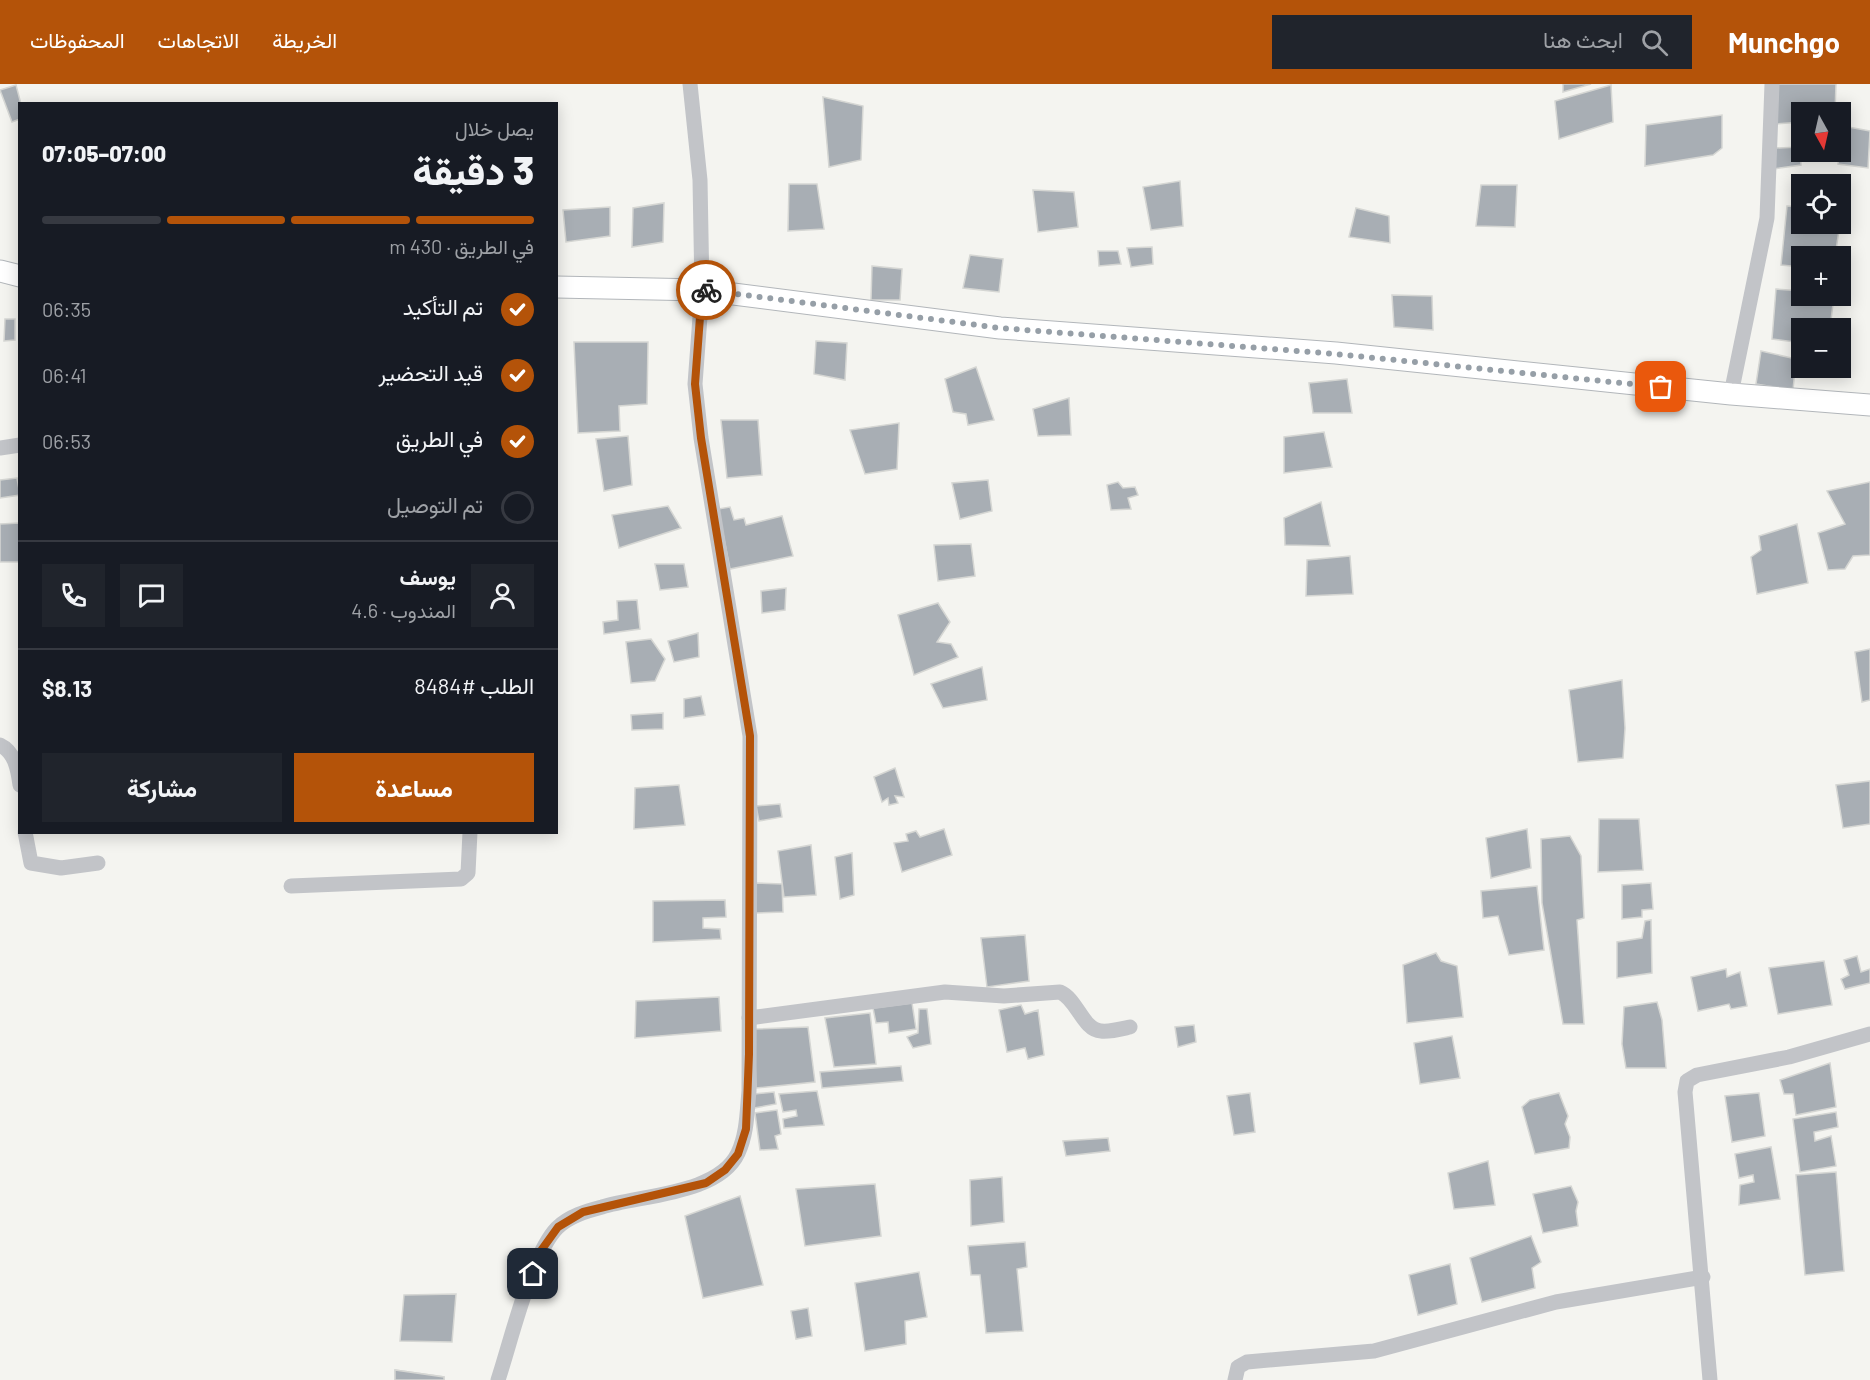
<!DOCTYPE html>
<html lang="ar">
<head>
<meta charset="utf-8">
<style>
	:root { --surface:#171b24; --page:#20242c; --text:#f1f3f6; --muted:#9ea1a6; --line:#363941; --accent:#b45309 }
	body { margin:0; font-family:Barlow,Vazirmatn,sans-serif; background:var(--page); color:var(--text); direction:rtl; height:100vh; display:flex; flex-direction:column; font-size:22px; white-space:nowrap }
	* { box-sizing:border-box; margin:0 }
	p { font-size:20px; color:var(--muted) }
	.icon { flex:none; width:33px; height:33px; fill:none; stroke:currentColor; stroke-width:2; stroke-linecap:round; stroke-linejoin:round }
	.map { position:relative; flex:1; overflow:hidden; direction:ltr }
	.panel { position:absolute; left:18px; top:18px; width:540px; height:732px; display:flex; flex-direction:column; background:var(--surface); border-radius:0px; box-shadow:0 3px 15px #0003; direction:rtl }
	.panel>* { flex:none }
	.needle { width:39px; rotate:172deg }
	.controls { position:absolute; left:1791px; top:18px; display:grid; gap:12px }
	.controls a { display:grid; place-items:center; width:60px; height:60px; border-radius:0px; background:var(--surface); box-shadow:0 3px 15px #0003; font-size:30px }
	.pin { position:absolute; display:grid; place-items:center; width:51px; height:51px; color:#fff; margin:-26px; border-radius:12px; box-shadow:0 3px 9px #0006 }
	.courier { position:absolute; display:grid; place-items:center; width:60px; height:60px; margin:-30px; border:4px solid #b45309; border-radius:50%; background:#fff; color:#222; box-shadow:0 2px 8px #0007 }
	.headline em { font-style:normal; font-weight:800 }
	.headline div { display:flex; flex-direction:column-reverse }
	.headline { display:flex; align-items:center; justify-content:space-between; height:102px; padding:0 24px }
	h1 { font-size:39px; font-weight:800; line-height:45px }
	.bar { display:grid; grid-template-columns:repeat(4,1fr); gap:9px 6px; align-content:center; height:72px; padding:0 24px }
	.bar i { height:8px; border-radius:4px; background:var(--line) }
	.bar .current { background:var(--accent) }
	.bar p { grid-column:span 4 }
	.line { display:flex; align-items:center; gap:15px; padding:0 24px; border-top:2px solid var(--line) }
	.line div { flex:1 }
	.round { display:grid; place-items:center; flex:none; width:63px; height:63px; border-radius:0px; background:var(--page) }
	ol { padding:0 24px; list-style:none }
	li { display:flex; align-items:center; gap:18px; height:66px }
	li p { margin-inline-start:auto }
	li .icon { padding:6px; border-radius:50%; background:var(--accent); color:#fff; stroke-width:4 }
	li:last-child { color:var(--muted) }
	li i { width:33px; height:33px; border:3px solid var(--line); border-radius:50% }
	.cta { display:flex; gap:12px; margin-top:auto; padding:12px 24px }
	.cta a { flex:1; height:69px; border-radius:0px; background:var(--accent); color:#fff; font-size:24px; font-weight:800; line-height:69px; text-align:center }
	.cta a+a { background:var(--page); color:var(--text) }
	header { display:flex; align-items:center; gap:36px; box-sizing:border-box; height:84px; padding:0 30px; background:var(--accent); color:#fff }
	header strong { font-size:28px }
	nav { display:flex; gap:33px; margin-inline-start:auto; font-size:21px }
	.search { width:420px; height:54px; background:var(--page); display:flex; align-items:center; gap:15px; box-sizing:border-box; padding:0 21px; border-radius:0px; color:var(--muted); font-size:22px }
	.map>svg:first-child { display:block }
	.building { fill:#a8aeb4; stroke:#d5d6d3; stroke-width:1.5 }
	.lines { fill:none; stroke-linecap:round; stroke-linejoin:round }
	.secondary-casing { stroke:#b2b6ba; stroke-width:23 }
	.street { stroke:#c2c4c8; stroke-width:15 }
	.secondary { stroke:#fff; stroke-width:21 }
	.done { stroke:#969fa7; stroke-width:6; stroke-dasharray:0 10.8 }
	.route { stroke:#b45309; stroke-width:8 }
</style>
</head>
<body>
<header>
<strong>Munchgo</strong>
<div class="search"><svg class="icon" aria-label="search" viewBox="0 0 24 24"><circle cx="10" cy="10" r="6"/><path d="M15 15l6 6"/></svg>ابحث هنا</div>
<nav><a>الخريطة</a><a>الاتجاهات</a><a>المحفوظات</a></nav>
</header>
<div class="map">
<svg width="1870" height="1296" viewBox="0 0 1870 1296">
	<rect width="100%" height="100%" fill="#f4f4f0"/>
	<g class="building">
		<path d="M1563,0H1591L1563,8Z"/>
		<path d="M1776,0H1836L1835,28H1802V38L1775,40Z"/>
		<path d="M16,1L21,20L20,35L12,38L0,6Z"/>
		<path d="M1611,1L1613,38L1559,55L1555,17Z"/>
		<path d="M823,13L863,22L861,76L829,83Z"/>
		<path d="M1722,31V64L1713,71L1645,82L1646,41Z"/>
		<path d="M1843,42L1870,47L1868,84L1838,80Z"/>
		<path d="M1800,63L1801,81L1773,85L1775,64Z"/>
		<path d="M1180,97L1183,142L1151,146L1143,103Z"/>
		<path d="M789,100H817L824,145L788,147Z"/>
		<path d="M1481,101H1517L1515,143L1476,142Z"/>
		<path d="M1033,106L1074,108L1078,143L1038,148Z"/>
		<path d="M664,119L663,158L632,163L633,124Z"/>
		<path d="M1787,122L1802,123V140H1840L1835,172H1802V183L1781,181Z"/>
		<path d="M610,123V152L566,158L563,126Z"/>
		<path d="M1356,124L1389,132L1390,159L1349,153Z"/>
		<path d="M1152,163L1153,180L1131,183L1127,164Z"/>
		<path d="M1098,167H1118L1121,180L1099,182Z"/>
		<path d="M970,171L1003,175L999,208L963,204Z"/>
		<path d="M872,182L902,185L900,216H871Z"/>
		<path d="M1776,205L1802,207V212H1834L1830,244H1802V259L1772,255Z"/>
		<path d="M1392,211L1432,212L1433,246L1394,243Z"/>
		<path d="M5,235H15V256L4,257Z"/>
		<path d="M816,257L847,259L845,296L814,290Z"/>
		<path d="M574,258H648L647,320L619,322L620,347L578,349Z"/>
		<path d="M1761,267L1796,275L1793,306L1756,300Z"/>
		<path d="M976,283L994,336L968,341L966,330L953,328L945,295Z"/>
		<path d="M1347,295L1352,329H1313L1309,299Z"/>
		<path d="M1069,314L1071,351L1038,352L1033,325Z"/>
		<path d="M721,336H758L762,391L727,394Z"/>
		<path d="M899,339L897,385L865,390L850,346Z"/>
		<path d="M1324,348L1332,383L1284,389V353Z"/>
		<path d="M628,352L632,401L604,407L596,355Z"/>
		<path d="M17,394L20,411L0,414V396Z"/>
		<path d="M988,396L992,427L960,435L952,399Z"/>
		<path d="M1118,398L1123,404L1135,403L1138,411L1128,414L1131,425L1111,426L1107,401Z"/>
		<path d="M1870,398V471L1853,472L1845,485L1828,486L1818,449L1845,440L1827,407Z"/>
		<path d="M1321,418L1330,462L1285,461L1284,434Z"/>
		<path d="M668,422L681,444L619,464L612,431Z"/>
		<path d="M730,423L734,436L744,434L746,441L782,432L793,472L730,485L718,425Z"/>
		<path d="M20,439V478H0V440Z"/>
		<path d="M1797,440L1808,499L1757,510L1751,473L1761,466L1759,452Z"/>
		<path d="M971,460L975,492L938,497L934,461Z"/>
		<path d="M1350,472L1353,510L1306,512L1307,476Z"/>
		<path d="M655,480H684L688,503L660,506Z"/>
		<path d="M786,504L785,526L762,529L761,507Z"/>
		<path d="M637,516L640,545L604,550L603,538L618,536L617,517Z"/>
		<path d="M938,519L950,538L937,558L951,560L958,573L914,591L898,531Z"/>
		<path d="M698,549L699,573L674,578L668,557Z"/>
		<path d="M651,555L665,575L655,597L631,599L626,558Z"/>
		<path d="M1870,565V616L1862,618L1855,568Z"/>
		<path d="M982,583L987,616L943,624L931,600Z"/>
		<path d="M1622,596L1625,644L1623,674L1578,678L1569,606Z"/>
		<path d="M701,612L705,631L684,634V615Z"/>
		<path d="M663,629V645L632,646L631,631Z"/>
		<path d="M895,684L904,713L895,712L898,719L889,721L888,714L882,718L874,693Z"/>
		<path d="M1870,697V740L1843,744L1836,701Z"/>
		<path d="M679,701L685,741L634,745L635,704Z"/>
		<path d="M780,720L782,733L759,737L756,722Z"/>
		<path d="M1599,735H1639L1643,786L1598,788Z"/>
		<path d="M944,745L952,771L902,788L894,759L908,757L906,750L916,747L920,753Z"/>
		<path d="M1527,745L1531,784L1491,794L1486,754Z"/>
		<path d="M1570,752L1581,772L1584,834L1577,836L1584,940H1563L1542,819L1541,755Z"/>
		<path d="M811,761L816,811L784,813L778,767Z"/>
		<path d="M852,769L854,811L840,815L835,773Z"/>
		<path d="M756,799L782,800L783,828L756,829Z"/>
		<path d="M1651,799L1653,825L1642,826V833L1622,835V801Z"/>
		<path d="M1537,802L1544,866L1509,871L1498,832L1483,834L1481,807Z"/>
		<path d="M725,816L726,833L703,834V844L720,845L721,855L653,858V817Z"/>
		<path d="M1651,836L1652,889L1617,894V858L1642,854L1645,837Z"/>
		<path d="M1025,851L1029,897L987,903L981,854Z"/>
		<path d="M1436,869L1441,877L1457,882L1463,933L1407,939L1403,881Z"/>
		<path d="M1857,872L1861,888L1870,885V899L1845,905L1841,895L1849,891L1844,876Z"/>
		<path d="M1824,877L1832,921L1778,930L1769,884Z"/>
		<path d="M1726,885L1727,893L1740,888L1747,922L1731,925L1729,920L1698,927L1691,893Z"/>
		<path d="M719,913L721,947L635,954L636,917Z"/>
		<path d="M1657,918L1662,936L1666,984H1626L1622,960L1624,923Z"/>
		<path d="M912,919L916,945L889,949L888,938L876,939L873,924Z"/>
		<path d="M1021,921L1025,930L1038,926L1044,971L1028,975L1025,964L1007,968L999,926Z"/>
		<path d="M919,925H927L931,960L913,964L907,953L918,949Z"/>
		<path d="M870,929L876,980L834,983L825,934Z"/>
		<path d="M1194,941L1196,958L1178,963L1175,943Z"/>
		<path d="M808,943L815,998L756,1004L754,945Z"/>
		<path d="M1452,952L1460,994L1420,1000L1414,959Z"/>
		<path d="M1830,979L1836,1023L1796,1031L1793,1010H1784L1780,996Z"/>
		<path d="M901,982L903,997L822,1004L820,988Z"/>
		<path d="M817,1007L824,1041L784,1044L783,1035L797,1032L796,1026L783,1028L779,1010Z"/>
		<path d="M774,1008L776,1020L754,1024V1010Z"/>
		<path d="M1250,1009L1255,1048L1234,1051L1227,1012Z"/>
		<path d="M1559,1009L1568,1032L1565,1040L1570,1053L1569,1064L1535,1070L1522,1023L1530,1016Z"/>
		<path d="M1759,1009L1765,1052L1732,1058L1725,1012Z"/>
		<path d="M777,1026L781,1050L775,1052L778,1065L760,1066L755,1029Z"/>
		<path d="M1836,1028L1838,1043L1814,1048L1815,1057L1831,1052L1836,1082L1800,1088L1793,1035Z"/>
		<path d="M1108,1054L1110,1067L1066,1072L1063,1057Z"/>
		<path d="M1771,1063L1780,1115L1739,1121L1740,1101L1754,1098L1753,1091L1739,1094L1735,1070Z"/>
		<path d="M1488,1077L1495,1121L1454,1125L1448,1089Z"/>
		<path d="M1836,1088L1844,1187L1805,1191L1796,1091Z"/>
		<path d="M1002,1093L1004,1138L971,1142L970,1096Z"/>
		<path d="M875,1100L881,1152L805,1162L796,1105Z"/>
		<path d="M1571,1102L1578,1118L1576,1127L1578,1142L1543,1149L1533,1110Z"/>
		<path d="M740,1112L763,1201L703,1214L685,1132Z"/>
		<path d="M1531,1152L1541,1178L1532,1184L1535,1204L1482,1218L1470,1174Z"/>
		<path d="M1025,1158L1027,1183L1017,1185L1023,1247L986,1249L980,1191H971L968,1162Z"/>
		<path d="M1450,1180L1457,1220L1418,1231L1409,1191Z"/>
		<path d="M919,1188L927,1233L905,1237L906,1260L865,1267L855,1199Z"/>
		<path d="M456,1210L452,1258L400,1257L404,1211Z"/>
		<path d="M808,1224L812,1252L796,1255L791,1227Z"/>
		<path d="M395,1286L444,1293V1296H395Z"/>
		<path d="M395,1286L444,1293V1296H395Z"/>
	</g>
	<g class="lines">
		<defs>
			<g id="secondary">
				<path d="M0,187L20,192"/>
				<path d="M556,203L702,206L1000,244L1336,269L1731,310L1870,321"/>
			</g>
		</defs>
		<use href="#secondary" class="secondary-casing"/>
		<g class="street">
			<path d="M1731,310L1767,134L1772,0"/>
			<path d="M0,364L20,361"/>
			<path d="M0,661C15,668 18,686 20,701"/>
			<path d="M25,748L31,779L61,784L98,779"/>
			<path d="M291,802L461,795L468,789L470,748"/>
			<path d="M749,934L945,908L1004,912L1060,908C1077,915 1083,946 1101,947C1110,948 1121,945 1130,943"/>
			<path d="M498,1296C511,1257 531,1171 557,1144C569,1132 587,1127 602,1123C642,1111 719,1110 738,1069C747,1050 747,1028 749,1007L750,652L701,354L695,300L702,206L700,96L690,0"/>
			<path d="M1235,1296L1238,1283L1247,1278L1374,1267L1556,1218L1703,1193"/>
			<path d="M1710,1296L1685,1008L1687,997L1697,991L1789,973L1870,950"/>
		</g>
		<use href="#secondary" class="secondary"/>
	</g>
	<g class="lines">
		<path class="done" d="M706,206L1000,244L1336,270L1661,303"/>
		<path class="route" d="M533,1190L540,1168L558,1143L583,1128L706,1099L725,1086L738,1070L746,1045L749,970L750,652L701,354L695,300L702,206H706"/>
	</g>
</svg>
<div class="controls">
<a><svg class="needle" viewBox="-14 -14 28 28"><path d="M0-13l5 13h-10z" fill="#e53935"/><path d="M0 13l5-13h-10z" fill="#9ea1a6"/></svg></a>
<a><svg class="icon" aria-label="locate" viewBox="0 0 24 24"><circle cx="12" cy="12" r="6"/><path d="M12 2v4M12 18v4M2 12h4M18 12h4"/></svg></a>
<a>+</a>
<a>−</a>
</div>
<div class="pin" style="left:1661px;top:303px;background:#ea580c"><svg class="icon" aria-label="bag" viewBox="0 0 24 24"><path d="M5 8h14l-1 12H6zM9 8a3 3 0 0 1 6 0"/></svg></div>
<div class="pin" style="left:533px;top:1190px;background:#1f2937"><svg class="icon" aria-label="home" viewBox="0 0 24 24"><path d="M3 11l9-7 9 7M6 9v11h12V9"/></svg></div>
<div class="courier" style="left:706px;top:206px"><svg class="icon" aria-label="bike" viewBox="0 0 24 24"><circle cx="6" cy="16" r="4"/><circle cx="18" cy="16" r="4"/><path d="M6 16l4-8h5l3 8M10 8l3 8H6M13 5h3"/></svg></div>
<section class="panel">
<div class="headline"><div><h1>3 دقيقة</h1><p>يصل خلال</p></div><em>07:00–07:05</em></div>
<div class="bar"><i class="current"></i><i class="current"></i><i class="current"></i><i></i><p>في الطريق · 430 m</p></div>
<ol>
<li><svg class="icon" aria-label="check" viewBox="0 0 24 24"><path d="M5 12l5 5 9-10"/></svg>تم التأكيد<p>06:35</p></li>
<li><svg class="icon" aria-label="check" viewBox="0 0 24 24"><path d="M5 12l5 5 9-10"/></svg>قيد التحضير<p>06:41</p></li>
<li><svg class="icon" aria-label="check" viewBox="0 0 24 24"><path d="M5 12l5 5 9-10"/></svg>في الطريق<p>06:53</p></li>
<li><i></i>تم التوصيل</li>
</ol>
<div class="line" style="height:108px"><a class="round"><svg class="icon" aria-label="person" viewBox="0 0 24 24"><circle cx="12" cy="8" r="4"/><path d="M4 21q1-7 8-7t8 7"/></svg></a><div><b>يوسف</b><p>المندوب · 4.6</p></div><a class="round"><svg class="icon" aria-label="chat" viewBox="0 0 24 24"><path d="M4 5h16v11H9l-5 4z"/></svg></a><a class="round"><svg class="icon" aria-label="phone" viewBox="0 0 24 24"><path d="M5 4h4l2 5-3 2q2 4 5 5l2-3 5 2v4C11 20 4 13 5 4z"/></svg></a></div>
<div class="line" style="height:78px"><div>الطلب #8484</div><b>$8.13</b></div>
<div class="cta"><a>مساعدة</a><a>مشاركة</a></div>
</section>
</div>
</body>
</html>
